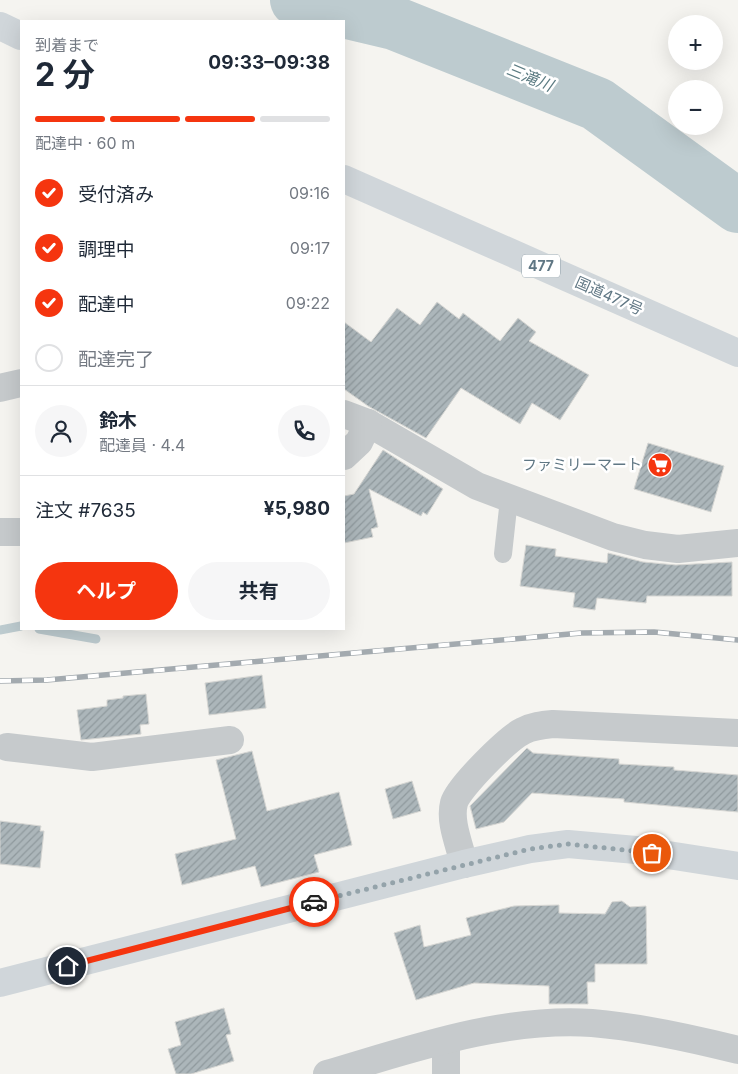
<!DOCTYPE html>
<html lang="ja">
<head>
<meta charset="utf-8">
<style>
	:root { --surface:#fff; --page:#f6f6f7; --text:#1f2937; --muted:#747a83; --line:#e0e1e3; --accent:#f5350f }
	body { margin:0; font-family:Inter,"Noto Sans JP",sans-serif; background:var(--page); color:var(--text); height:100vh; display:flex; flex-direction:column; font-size:19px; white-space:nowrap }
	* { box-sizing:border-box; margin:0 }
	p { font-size:16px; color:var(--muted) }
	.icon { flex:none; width:28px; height:28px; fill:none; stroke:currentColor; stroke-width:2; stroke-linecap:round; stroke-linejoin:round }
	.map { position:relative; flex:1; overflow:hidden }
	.sheet { position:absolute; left:20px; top:20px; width:325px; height:610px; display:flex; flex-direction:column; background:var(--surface); border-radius:0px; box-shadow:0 5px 20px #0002 }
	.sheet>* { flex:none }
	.fabs { position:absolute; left:668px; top:15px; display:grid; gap:10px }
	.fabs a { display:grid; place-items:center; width:55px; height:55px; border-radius:50%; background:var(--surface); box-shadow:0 5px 20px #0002; font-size:25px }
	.pin { position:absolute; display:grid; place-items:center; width:42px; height:42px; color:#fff; margin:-21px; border:2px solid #fff; border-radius:50%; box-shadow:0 1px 5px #0007 }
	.courier { position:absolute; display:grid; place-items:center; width:50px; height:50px; margin:-25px; border:4px solid #f5350f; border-radius:50%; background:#fff; color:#222; box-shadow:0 1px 6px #0007 }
	.head em { font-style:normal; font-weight:700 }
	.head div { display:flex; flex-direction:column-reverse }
	.head { display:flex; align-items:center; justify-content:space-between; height:85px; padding:0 15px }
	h1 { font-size:32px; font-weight:700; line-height:38px }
	.bar { display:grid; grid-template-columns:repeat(4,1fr); gap:8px 5px; align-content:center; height:60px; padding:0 15px }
	.bar i { height:6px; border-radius:4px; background:var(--line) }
	.bar .current { background:var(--accent) }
	.bar p { grid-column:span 4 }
	.line { display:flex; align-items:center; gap:12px; padding:0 15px; border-top:1px solid var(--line) }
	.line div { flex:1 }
	.round { display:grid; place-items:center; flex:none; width:52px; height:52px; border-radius:26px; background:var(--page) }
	ol { padding:0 15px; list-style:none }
	li { display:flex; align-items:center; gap:15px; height:55px }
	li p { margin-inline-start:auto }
	li .icon { padding:5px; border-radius:50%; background:var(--accent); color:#fff; stroke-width:4 }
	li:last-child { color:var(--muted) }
	li i { width:28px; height:28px; border:2px solid var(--line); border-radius:50% }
	.button { display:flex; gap:10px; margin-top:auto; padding:10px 15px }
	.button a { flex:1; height:58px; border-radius:30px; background:var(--accent); color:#fff; font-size:20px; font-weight:700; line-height:58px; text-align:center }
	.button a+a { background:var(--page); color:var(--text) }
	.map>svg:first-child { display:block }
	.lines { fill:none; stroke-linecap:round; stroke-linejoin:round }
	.stream { stroke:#bdcbcf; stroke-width:9 }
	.river { stroke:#bdcbcf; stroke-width:54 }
	.building { fill:url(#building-hatch); stroke:#d6d6d3 }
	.lane { stroke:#c6cacc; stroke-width:18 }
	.street { stroke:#c6cacc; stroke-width:28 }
	.secondary { stroke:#d0d6da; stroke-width:28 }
	.highway { stroke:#d0d6da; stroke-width:28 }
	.rail-casing { stroke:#a3aaaf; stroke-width:5.5 }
	.rail { stroke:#fff; stroke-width:4; stroke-dasharray:11; stroke-linecap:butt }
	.done { stroke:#94a3aa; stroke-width:5; stroke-dasharray:0 9 }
	.route { stroke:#f5350f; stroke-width:6 }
	.labels { text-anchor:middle; stroke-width:5; stroke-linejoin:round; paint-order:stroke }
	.shield { fill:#fff; stroke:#90a0a9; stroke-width:1 }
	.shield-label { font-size:14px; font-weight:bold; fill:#607784 }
	.street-label { font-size:15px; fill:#607784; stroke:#fff }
	.poi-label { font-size:15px; fill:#607784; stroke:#fff; text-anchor:end }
	.water-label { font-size:16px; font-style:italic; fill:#5b7b82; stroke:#fff }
</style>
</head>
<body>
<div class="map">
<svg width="738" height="1074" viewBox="0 0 738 1074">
	<defs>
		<pattern id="building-hatch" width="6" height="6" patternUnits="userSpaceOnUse" patternTransform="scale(1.25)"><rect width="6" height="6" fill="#acb6ba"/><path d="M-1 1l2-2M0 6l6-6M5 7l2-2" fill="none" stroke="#8f999d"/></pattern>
	</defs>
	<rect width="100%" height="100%" fill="#f5f4f0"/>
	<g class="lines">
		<g class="stream">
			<path d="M39,629L96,639"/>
			<path d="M0,630L21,626"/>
		</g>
		<path class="river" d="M297,0L394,23L597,104L738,206"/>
	</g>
	<g class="building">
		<path d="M437,302L459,319L463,313L500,341L518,318L536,332L529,341L589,375L560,420L532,403L520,424L461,388L426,438L368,406L344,389V322L371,342L397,308L420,325Z"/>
		<path d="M648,443L724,466L711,512L634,489Z"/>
		<path d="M383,450L443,489L427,515L423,512L421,516L369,489L378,527L371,529L373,537L344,543V496L354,494Z"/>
		<path d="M526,545L556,549L555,556L607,563L608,553L643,562L676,565L732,562V596H647L646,603L597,598L595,610L573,607L575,593L520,586Z"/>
		<path d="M262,675L266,708L209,715L205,683Z"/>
		<path d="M146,694L149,724L140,725L141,734L81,740L77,710L107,706V700L123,698V696Z"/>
		<path d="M527,748L533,753L619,759V764L674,767V770L738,775V812L624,802V799L532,793L504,822L476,829L470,806Z"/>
		<path d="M252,751L267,811L339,792L352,845L314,855L319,872L261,887L255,866L182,885L175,854L236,839L216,760Z"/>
		<path d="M412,781L421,811L393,819L385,789Z"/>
		<path d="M0,821L41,826L40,831H44L40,868L0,864Z"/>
		<path d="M622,901L630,907L646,906L647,964H595V982H587L588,1004H549V986L474,983L416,1000L394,933L420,925L424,947L471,935L466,918L514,906L559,905V913L605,914L612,902Z"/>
		<path d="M224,1008L231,1034L226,1035L234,1061L191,1074H176L168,1049L181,1045L175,1022Z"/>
	</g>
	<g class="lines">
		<path class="lane" d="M503,554L509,499"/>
		<g class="street">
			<path d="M0,388L21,383"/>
			<path d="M344,414L368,423L477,486L613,537L645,545L678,549L738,543"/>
			<path d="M344,456L359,442L368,423"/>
			<path d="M0,532H21"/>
			<path d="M7,747L92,757L230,740"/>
			<path d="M464,864C460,846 449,822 454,803C458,788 508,738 523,731C532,726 542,725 553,724L738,733"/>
			<path d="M446,1041V1074"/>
			<path d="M327,1074C412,1049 502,1017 592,1023C641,1027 690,1038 738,1050"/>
		</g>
		<path class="secondary" d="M0,983L464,864L530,849L568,844L636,850L738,866"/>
		<g class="highway">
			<path d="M0,26L21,36"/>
			<path d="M344,179L738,353"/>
		</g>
		<defs>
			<path id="rail" d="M0,681L47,680L581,633L654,632L738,640"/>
		</defs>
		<use href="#rail" class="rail-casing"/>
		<use href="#rail" class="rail"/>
	</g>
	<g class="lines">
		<path class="done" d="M314,902L530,849L568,844L652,853"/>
		<path class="route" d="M67,966L314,902"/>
	</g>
	<defs>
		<symbol id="supermarket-disc" viewBox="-11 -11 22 22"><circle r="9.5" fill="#f5350f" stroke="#fff"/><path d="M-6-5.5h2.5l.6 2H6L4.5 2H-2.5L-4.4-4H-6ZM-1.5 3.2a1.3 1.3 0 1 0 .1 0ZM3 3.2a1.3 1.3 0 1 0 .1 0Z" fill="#fff"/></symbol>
	</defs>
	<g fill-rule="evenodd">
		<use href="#supermarket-disc" x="646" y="451" width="28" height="28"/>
	</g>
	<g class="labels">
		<rect class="shield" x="522" y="254.5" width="38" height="23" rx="4"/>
		<g class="shield-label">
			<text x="541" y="271">477</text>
		</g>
		<g class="street-label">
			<text transform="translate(609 296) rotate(24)" y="5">国道477号</text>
		</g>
		<g class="poi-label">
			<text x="642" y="470">ファミリーマート</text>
		</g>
		<g class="water-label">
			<text transform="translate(530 77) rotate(22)" y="6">三滝川</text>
		</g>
	</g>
</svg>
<div class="fabs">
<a>+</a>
<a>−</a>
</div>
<div class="pin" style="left:652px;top:853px;background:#ea580c"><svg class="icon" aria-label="bag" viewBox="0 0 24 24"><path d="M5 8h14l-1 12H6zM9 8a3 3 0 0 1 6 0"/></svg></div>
<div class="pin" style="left:67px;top:966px;background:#1f2937"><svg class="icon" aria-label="home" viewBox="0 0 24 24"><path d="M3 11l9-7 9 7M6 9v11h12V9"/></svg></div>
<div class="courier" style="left:314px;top:902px"><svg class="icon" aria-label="car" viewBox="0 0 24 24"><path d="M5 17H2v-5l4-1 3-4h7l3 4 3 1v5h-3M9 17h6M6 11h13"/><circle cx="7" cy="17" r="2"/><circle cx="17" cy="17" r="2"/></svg></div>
<section class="sheet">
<div class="head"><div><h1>2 分</h1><p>到着まで</p></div><em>09:33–09:38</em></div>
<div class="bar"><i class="current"></i><i class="current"></i><i class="current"></i><i></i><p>配達中 · 60 m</p></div>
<ol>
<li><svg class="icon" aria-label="check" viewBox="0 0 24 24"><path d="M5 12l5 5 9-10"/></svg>受付済み<p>09:16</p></li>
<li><svg class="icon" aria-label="check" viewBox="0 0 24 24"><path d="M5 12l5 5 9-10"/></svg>調理中<p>09:17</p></li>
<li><svg class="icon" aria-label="check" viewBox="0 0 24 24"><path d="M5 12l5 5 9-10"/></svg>配達中<p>09:22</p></li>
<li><i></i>配達完了</li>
</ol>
<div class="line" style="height:90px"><a class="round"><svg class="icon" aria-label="person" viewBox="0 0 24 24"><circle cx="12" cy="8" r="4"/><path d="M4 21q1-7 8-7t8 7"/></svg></a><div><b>鈴木</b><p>配達員 · 4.4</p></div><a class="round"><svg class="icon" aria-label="phone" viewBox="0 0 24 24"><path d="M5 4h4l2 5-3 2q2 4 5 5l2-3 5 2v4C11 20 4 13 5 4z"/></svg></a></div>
<div class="line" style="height:65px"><div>注文 #7635</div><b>¥5,980</b></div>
<div class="button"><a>ヘルプ</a><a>共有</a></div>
</section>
</div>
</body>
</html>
